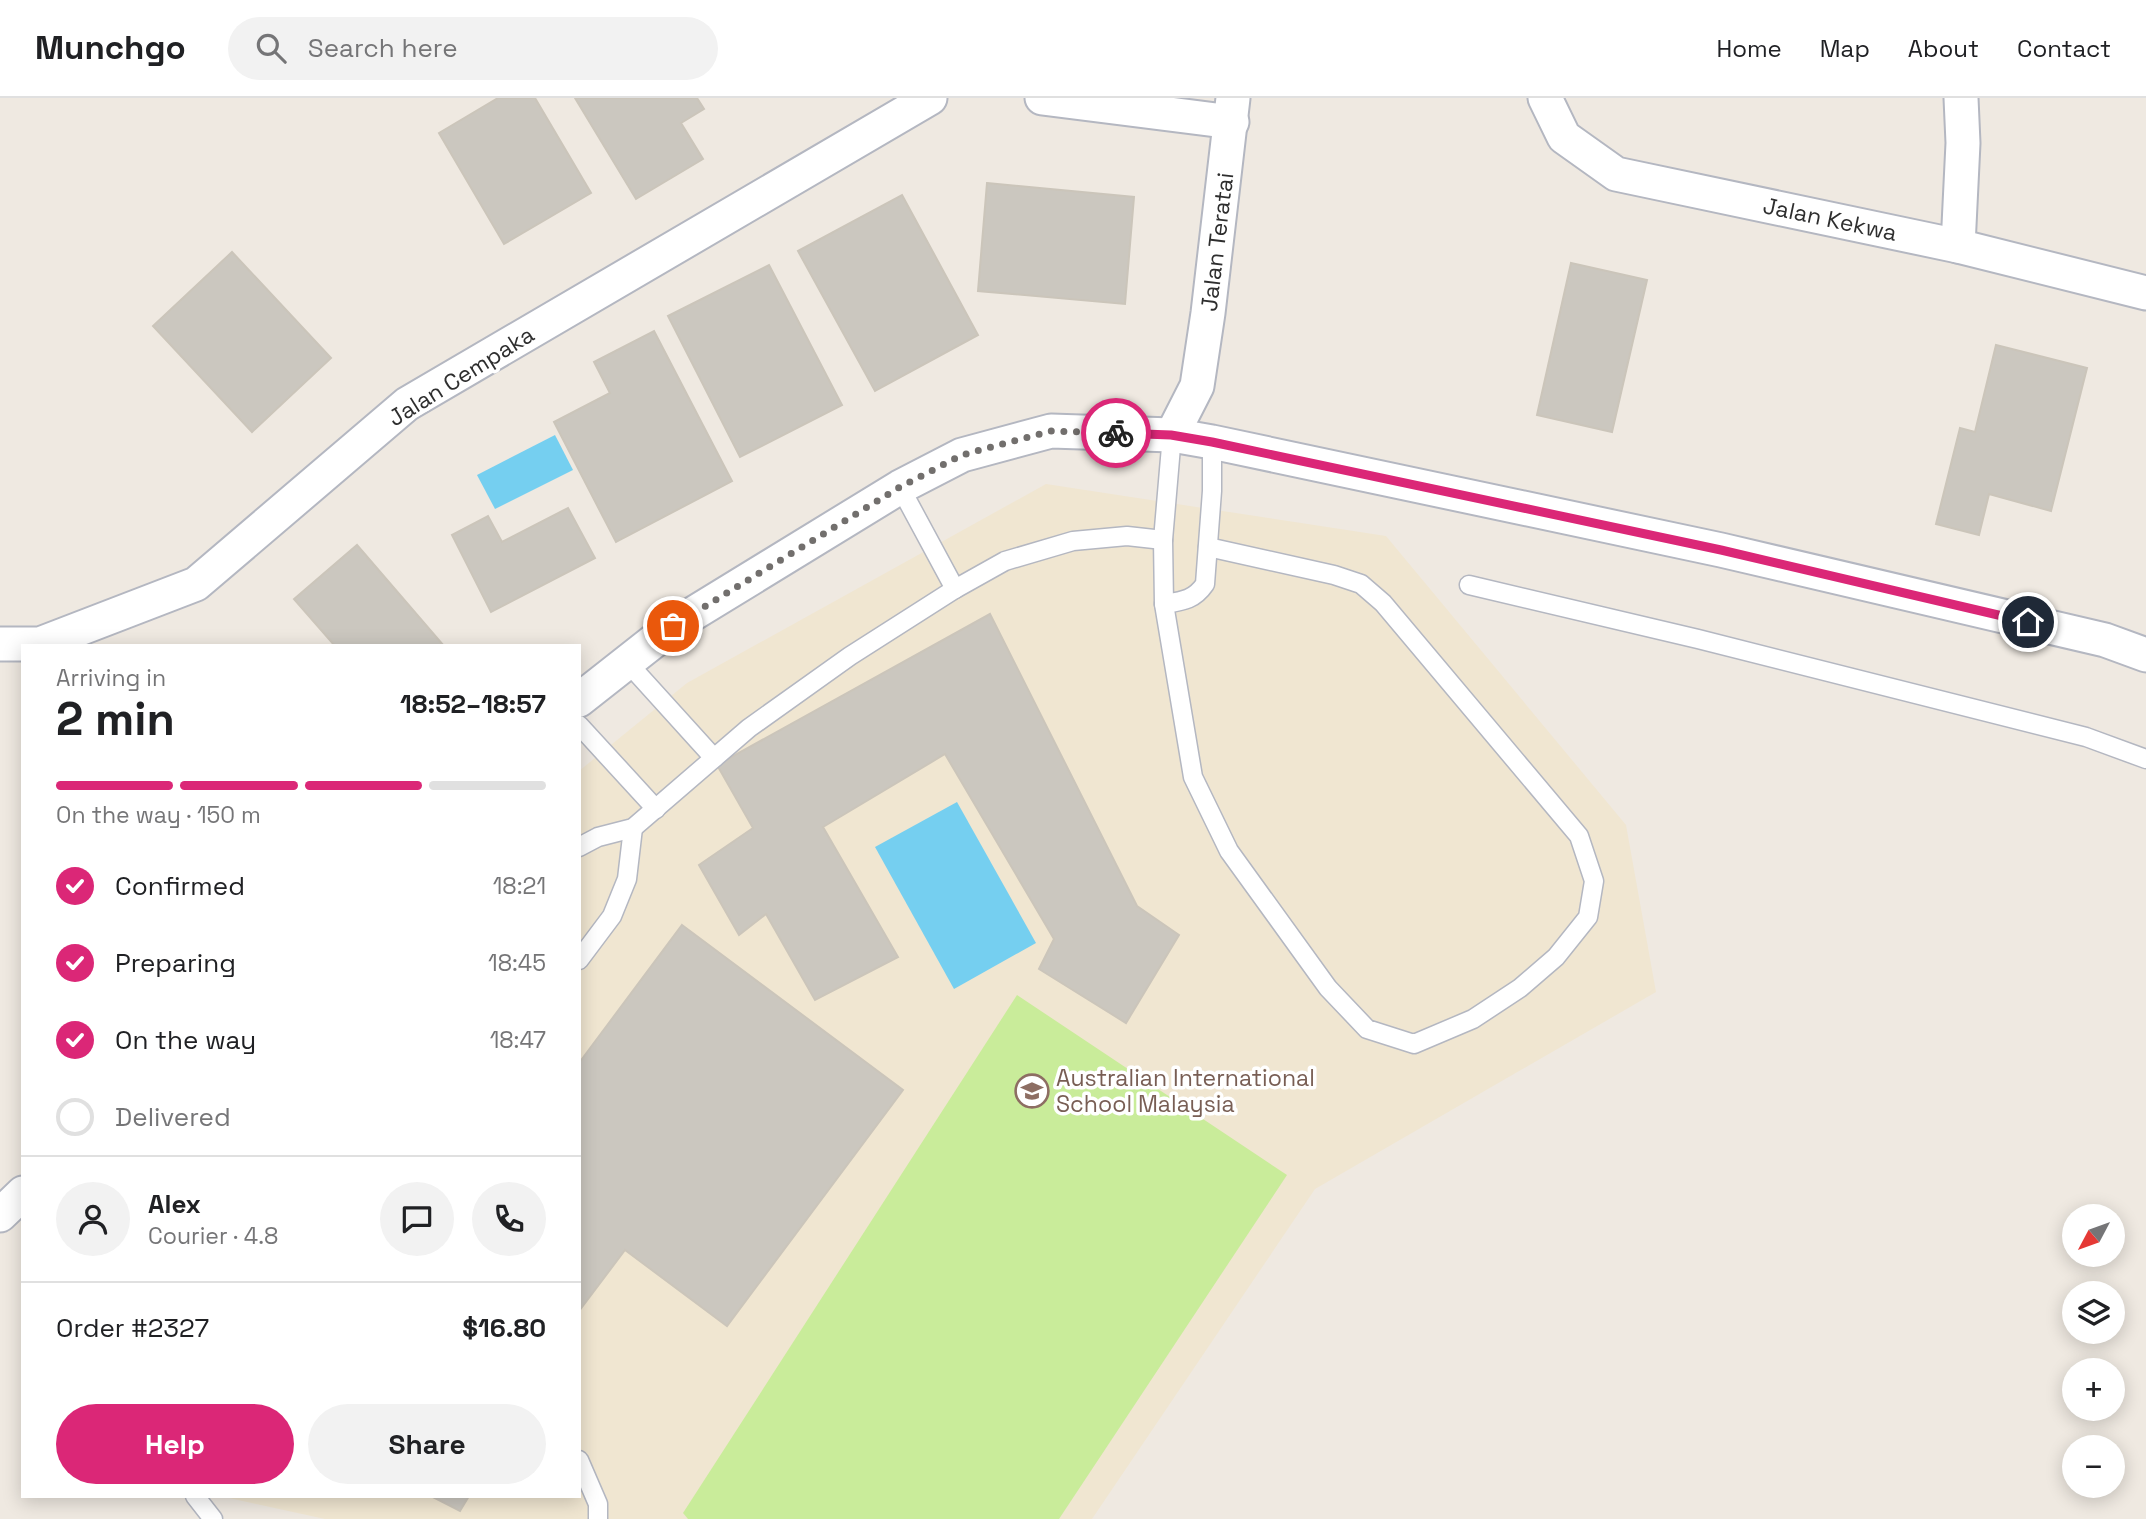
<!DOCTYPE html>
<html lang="en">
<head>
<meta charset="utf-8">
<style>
	:root { --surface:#fff; --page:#f2f2f2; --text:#202124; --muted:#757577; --line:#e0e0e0; --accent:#db2777 }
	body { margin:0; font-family:"Space Grotesk",sans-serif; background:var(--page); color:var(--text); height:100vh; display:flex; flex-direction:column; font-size:26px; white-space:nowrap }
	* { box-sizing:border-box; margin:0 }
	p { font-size:23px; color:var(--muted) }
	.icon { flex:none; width:38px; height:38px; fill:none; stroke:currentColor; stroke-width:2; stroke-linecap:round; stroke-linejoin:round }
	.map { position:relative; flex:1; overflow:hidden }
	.panel { position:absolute; left:21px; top:546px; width:560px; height:854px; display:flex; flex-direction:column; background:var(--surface); border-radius:0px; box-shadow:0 4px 18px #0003 }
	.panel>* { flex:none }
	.needle { width:46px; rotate:229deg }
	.fabs { position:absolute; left:2062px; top:1106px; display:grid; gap:14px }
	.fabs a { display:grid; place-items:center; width:63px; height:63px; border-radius:50%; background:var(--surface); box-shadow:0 4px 18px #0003; font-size:35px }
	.pin { position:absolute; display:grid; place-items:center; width:60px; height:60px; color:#fff; margin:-30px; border:4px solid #fff; border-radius:50%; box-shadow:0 2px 7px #0007 }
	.courier { position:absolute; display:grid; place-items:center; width:70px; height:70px; margin:-35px; border:5px solid #db2777; border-radius:50%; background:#fff; color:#222; box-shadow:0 2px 9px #0007 }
	.headline em { font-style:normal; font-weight:700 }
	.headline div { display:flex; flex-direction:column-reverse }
	.headline { display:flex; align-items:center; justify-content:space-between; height:119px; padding:0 35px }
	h1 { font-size:46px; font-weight:700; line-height:52px }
	.bar { display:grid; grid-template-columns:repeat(4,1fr); gap:10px 7px; align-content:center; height:84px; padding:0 35px }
	.bar i { height:9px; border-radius:5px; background:var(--line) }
	.bar .selected { background:var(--accent) }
	.bar p { grid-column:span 4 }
	.line { display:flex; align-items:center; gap:18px; padding:0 35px; border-top:2px solid var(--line) }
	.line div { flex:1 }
	.round { display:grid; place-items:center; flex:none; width:74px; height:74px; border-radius:37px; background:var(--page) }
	ol { padding:0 35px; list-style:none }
	li { display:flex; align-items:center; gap:21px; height:77px }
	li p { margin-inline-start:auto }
	li .icon { padding:7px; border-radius:50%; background:var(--accent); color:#fff; stroke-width:4 }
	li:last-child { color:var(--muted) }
	li i { width:38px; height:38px; border:4px solid var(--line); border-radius:50% }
	.action { display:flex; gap:14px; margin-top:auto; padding:14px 35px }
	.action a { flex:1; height:80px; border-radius:42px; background:var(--accent); color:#fff; font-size:28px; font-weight:700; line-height:80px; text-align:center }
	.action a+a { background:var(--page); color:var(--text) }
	header { display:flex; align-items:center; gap:42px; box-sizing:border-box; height:98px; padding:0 35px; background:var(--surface); border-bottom:2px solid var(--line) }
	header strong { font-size:33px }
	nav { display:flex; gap:38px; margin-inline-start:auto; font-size:24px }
	.search { width:490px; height:63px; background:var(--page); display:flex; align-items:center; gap:18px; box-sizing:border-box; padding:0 24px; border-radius:38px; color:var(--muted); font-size:26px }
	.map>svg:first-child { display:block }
	.education { fill:#f0e6d1 }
	.pitch { fill:#c9ec9a }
	.water { fill:#75cff0 }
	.building { fill:#cbc7bf; stroke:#cbc5ba; stroke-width:2 }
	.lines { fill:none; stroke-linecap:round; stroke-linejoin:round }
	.lane-casing { stroke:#b4b7c1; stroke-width:21 }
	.street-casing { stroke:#b4b7c1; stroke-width:37 }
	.lane { stroke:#fff; stroke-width:18 }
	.street { stroke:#fff; stroke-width:33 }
	.done { stroke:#726f6d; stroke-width:7; stroke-dasharray:0 12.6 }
	.route { stroke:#db2777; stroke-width:9 }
	.labels { text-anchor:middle; stroke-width:7; stroke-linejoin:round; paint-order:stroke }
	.street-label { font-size:23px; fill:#2e2e2e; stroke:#fff }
	.education-label { font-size:23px; fill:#785e54; stroke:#fff; text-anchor:start }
</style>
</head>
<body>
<header>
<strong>Munchgo</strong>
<div class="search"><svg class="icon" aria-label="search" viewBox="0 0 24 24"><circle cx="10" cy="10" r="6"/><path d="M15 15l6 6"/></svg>Search here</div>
<nav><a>Home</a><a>Map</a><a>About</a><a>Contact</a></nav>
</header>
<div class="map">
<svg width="2146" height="1421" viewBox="0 0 2146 1421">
	<rect width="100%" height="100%" fill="#efe9e1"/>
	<path class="education" d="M1046,386L1386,438L1626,727L1656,894L1315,1091L1092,1421H325L220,1398H579V673L687,585Z"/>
	<path class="pitch" d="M1017,897L1287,1077L1059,1421H688L683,1415Z"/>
	<g class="water">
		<path d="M555,337L573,372L495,411L477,377Z"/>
		<path d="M957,704L1036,845L954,891L875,749Z"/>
	</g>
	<g class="building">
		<path d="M498,0H535L591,95L504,146L439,35Z"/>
		<path d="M575,0H697L704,11L681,25L703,61L636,101Z"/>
		<path d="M987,85L1134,99L1125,206L978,193Z"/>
		<path d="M902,97L978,237L875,293L798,153Z"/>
		<path d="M232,154L331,260L252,334L153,228Z"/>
		<path d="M1571,165L1647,182L1612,334L1537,317Z"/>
		<path d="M769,167L842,307L740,359L668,218Z"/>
		<path d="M654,233L732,383L616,444L554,324L610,295L594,264Z"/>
		<path d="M1996,247L2087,270L2051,413L1989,396L1979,437L1936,426L1960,330L1975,334Z"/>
		<path d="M568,410L595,460L491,514L452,437L488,418L502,444Z"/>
		<path d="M357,447L444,548H335L294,501Z"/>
		<path d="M990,516L1137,808L1179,837L1126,925L1039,871L1054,841L945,656L823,729L898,859L815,902L766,816L739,837L699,767L753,730L717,667Z"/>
		<path d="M682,827L903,992L727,1228L625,1152L579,1213V965Z"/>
		<path d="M431,1398H469L460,1413Z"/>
	</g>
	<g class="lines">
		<defs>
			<g id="lane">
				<path d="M1172,337L1163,442L1164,506L1193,679L1229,753L1328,890L1367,931L1414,946L1473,921L1520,890L1556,859L1588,819L1594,783L1579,738L1383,505L1361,486L1334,477L1208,449"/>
				<path d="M900,389L955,491"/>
				<path d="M1469,487L1698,541L2086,639L2146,661"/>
				<path d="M1164,506C1183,503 1194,502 1205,486L1212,393V344"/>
				<path d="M627,564L714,660"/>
				<path d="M579,627L656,711"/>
				<path d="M579,749L598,739L633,730L749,630L850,558L955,491L1005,463L1073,443L1127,438L1163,442"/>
				<path d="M579,862L612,818L627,781L633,730"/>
				<path d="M579,1362L598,1406V1421"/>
				<path d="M195,1398L213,1421"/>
			</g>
			<g id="street">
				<path d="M1042,0L1232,24"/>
				<path d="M1545,0L1564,39L1616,76L1958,148L2146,195"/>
				<path d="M1958,148L1963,45L1961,0"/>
				<path d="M1172,337L1197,288L1208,215L1233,0"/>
				<path d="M0,546H40L196,486L407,306L930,0"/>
				<path d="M579,602L673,528L900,389L962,357L1051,333L1172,337L1212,344L1721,452L2105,542L2146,557"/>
				<path d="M0,1117L23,1095"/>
			</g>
		</defs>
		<use href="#lane" class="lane-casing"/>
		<use href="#street" class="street-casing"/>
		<use href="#lane" class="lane"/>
		<use href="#street" class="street"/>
	</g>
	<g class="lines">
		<path class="done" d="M673,528L900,389L962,357L1051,333L1116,335"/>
		<path class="route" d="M1116,335L1171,337L1212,344L1721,452L2028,524"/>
	</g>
	<defs>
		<symbol id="school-ring" viewBox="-11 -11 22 22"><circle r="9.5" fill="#fff" stroke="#8d6e63" stroke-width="1.5"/><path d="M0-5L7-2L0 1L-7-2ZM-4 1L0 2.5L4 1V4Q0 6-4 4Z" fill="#8d6e63"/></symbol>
	</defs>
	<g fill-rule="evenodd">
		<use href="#school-ring" x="1013" y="974" width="38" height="38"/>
	</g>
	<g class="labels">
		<g class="street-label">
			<text transform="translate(1830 121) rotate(12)" y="8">Jalan Kekwa</text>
			<text transform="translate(1217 144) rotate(-83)" y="8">Jalan Teratai</text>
			<text transform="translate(461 278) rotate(-32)" y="8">Jalan Cempaka</text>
		</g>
		<g class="education-label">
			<text x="1056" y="988">Australian International<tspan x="1056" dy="26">School Malaysia</tspan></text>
		</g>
	</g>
</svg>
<div class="fabs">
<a><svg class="needle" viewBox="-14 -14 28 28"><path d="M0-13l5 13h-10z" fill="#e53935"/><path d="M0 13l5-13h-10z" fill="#757577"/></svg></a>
<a><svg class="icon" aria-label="layers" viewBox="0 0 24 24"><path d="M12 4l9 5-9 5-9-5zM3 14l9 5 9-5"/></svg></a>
<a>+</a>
<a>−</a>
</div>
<div class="pin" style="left:673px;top:528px;background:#ea580c"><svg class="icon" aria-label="bag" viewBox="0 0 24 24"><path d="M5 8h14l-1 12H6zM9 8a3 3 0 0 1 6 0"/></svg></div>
<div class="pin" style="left:2028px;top:524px;background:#1f2937"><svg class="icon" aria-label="home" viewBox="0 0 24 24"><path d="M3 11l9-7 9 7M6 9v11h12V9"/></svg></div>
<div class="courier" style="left:1116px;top:335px"><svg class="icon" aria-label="bike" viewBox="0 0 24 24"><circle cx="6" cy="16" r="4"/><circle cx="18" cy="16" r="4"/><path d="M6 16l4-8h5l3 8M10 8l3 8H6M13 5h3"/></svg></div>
<section class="panel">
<div class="headline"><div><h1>2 min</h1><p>Arriving in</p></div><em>18:52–18:57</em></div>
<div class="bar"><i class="selected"></i><i class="selected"></i><i class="selected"></i><i></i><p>On the way · 150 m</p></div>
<ol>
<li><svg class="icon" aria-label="check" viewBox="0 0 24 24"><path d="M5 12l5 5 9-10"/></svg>Confirmed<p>18:21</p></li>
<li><svg class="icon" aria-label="check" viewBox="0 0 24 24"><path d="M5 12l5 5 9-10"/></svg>Preparing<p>18:45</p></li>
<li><svg class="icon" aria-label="check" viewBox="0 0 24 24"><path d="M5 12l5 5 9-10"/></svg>On the way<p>18:47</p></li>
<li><i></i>Delivered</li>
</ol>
<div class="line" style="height:126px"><a class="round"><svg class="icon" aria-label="person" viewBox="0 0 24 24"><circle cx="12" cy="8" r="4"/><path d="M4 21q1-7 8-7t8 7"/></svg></a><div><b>Alex</b><p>Courier · 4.8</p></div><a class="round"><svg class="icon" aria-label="chat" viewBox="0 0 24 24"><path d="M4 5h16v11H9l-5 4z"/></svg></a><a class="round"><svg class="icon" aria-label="phone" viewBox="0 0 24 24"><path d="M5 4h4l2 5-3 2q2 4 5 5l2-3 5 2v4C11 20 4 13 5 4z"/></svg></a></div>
<div class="line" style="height:91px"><div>Order #2327</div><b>$16.80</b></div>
<div class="action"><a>Help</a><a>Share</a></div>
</section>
</div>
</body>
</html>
